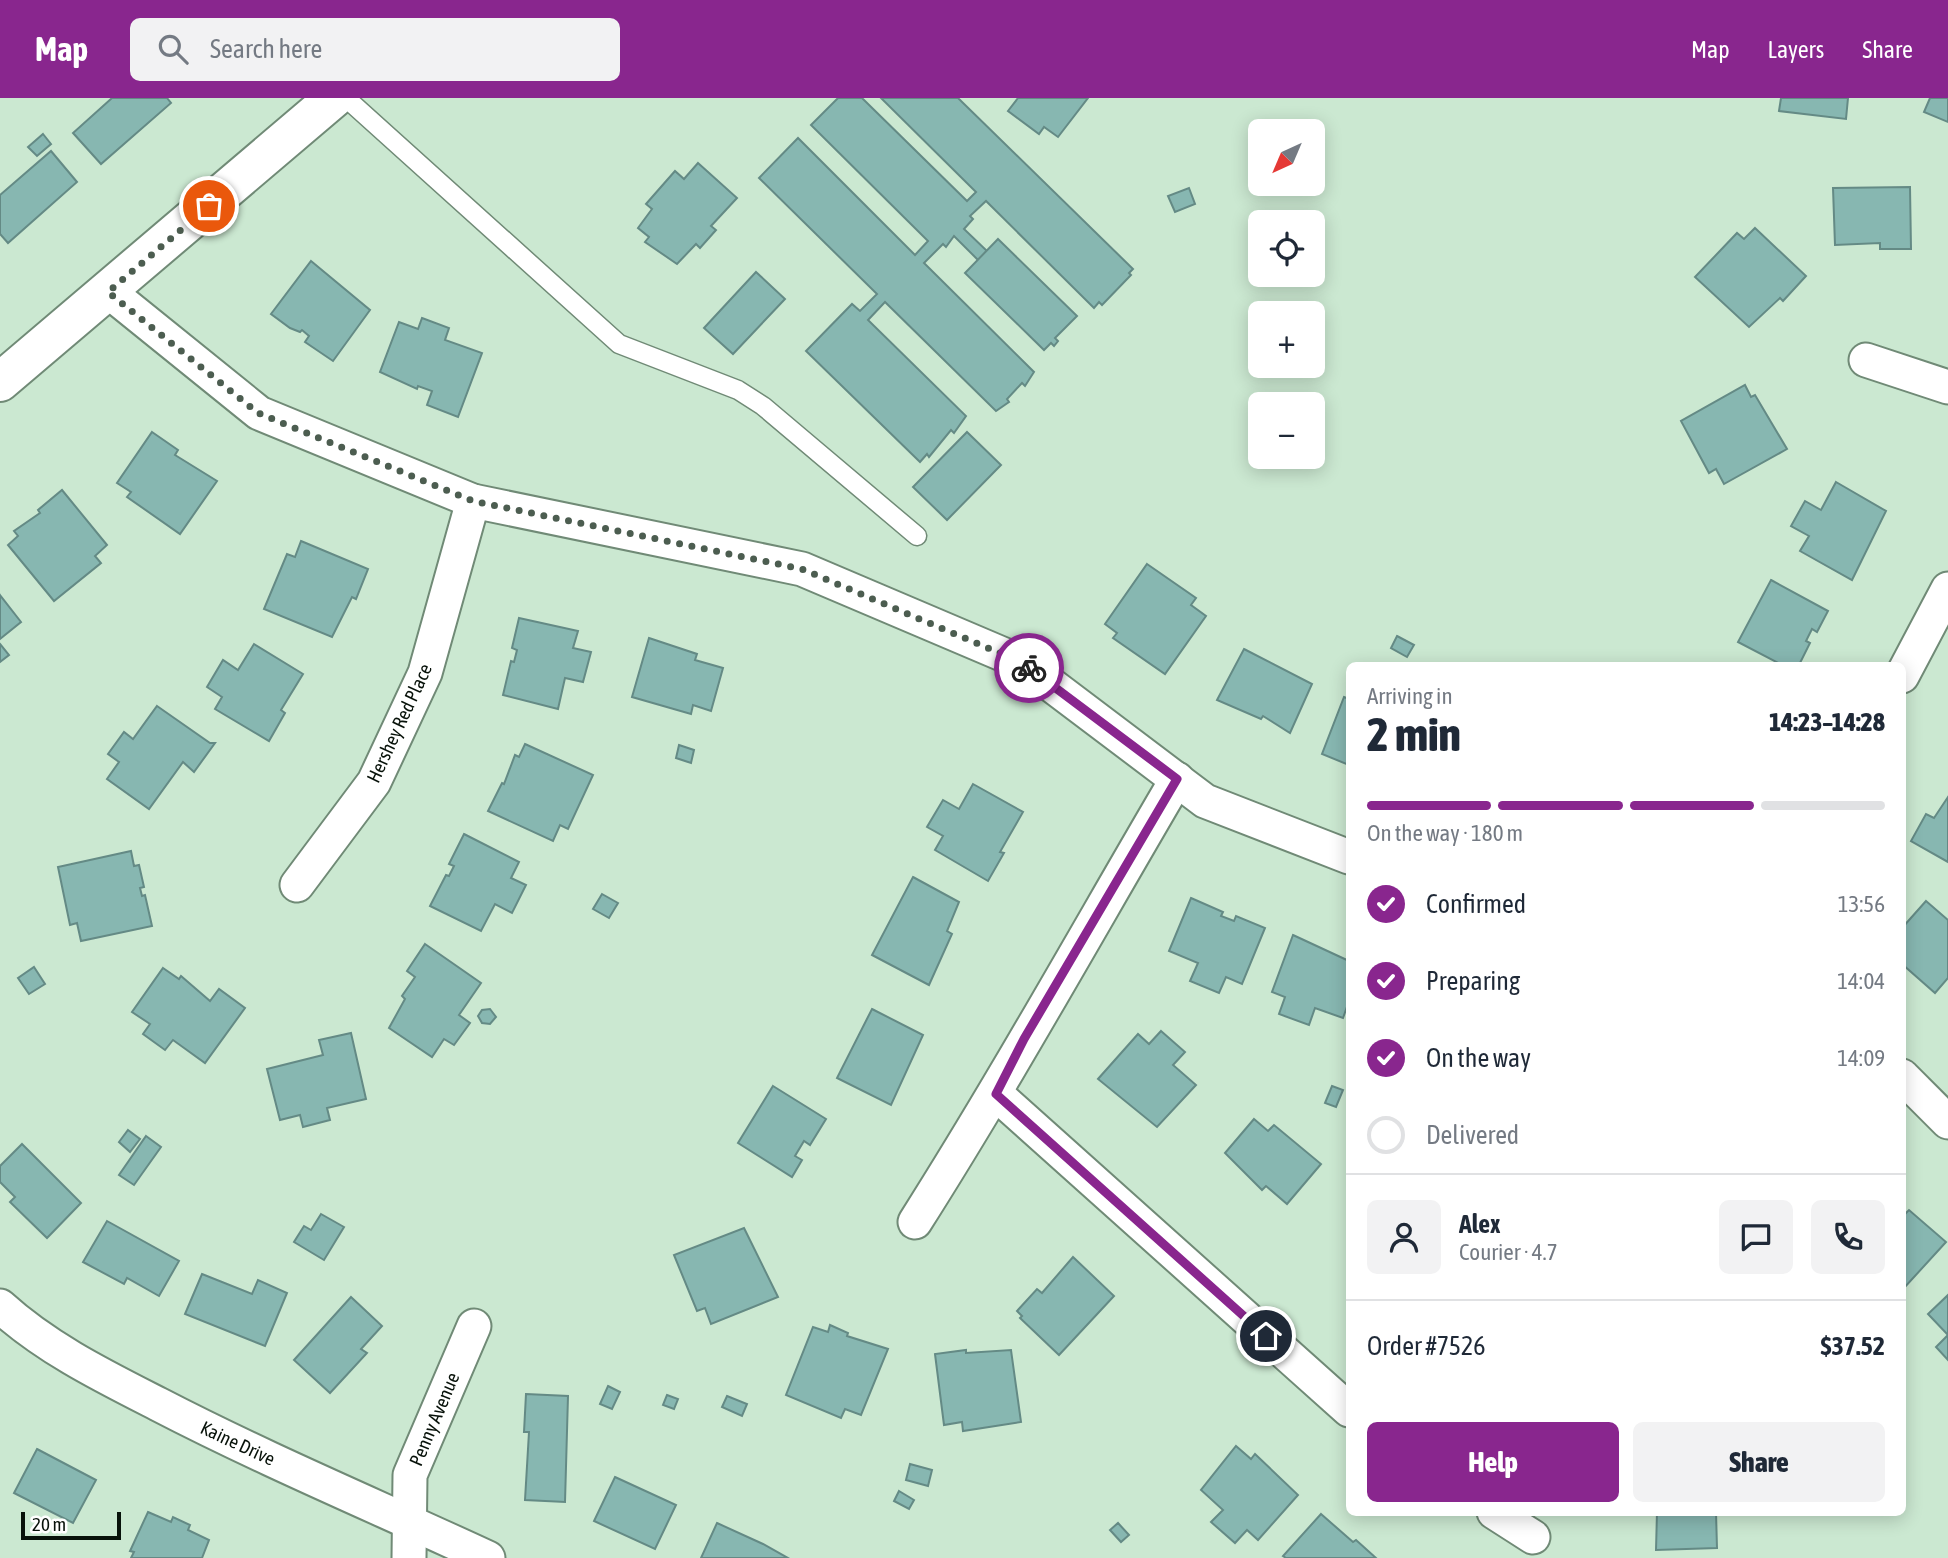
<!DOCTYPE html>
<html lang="en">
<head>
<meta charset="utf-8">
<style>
	:root { --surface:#fff; --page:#f2f2f3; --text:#1f2937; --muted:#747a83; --line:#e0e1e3; --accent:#89268e }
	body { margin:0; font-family:"Asap Condensed",sans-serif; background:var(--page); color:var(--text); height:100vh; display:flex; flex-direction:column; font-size:26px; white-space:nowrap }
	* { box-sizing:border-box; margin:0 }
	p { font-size:23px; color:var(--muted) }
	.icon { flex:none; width:38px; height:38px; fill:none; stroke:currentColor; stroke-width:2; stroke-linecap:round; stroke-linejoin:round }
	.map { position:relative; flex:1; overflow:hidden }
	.panel { position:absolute; left:1346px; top:564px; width:560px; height:854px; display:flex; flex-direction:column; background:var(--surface); border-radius:10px; box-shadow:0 4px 18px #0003 }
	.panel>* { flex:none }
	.needle { width:46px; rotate:224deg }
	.fabs { position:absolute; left:1248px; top:21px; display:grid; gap:14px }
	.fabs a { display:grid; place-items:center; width:77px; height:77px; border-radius:10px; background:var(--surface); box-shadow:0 4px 18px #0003; font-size:35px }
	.scale { position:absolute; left:21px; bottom:18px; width:100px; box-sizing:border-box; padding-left:7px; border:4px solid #08120a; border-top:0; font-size:19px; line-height:24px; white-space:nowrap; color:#08120a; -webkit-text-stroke:5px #fff; paint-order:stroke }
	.pin { position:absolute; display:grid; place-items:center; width:60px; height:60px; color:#fff; margin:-30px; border:4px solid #fff; border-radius:50%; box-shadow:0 2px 7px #0007 }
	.courier { position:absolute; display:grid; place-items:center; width:70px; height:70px; margin:-35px; border:5px solid #89268e; border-radius:50%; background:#fff; color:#222; box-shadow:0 2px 9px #0007 }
	.overview em { font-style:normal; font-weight:800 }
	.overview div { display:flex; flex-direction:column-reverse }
	.overview { display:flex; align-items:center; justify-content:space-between; height:119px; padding:0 21px }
	h1 { font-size:46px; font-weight:800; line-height:52px }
	.bar { display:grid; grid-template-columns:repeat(4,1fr); gap:10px 7px; align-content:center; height:84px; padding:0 21px }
	.bar i { height:9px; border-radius:5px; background:var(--line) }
	.bar .current { background:var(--accent) }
	.bar p { grid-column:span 4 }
	.line { display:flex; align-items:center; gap:18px; padding:0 21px; border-top:2px solid var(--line) }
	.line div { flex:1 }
	.round { display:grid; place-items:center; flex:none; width:74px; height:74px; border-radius:10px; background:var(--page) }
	ol { padding:0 21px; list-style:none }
	li { display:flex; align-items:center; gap:21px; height:77px }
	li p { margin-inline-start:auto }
	li .icon { padding:7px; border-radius:50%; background:var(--accent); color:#fff; stroke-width:4 }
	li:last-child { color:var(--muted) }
	li i { width:38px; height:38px; border:4px solid var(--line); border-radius:50% }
	.button { display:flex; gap:14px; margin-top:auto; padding:14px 21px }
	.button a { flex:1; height:80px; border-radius:10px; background:var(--accent); color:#fff; font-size:28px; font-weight:800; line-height:80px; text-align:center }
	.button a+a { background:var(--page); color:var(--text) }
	header { display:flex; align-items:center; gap:42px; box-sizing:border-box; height:98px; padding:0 35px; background:var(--accent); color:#fff }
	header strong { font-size:33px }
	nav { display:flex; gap:38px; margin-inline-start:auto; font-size:24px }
	.search { width:490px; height:63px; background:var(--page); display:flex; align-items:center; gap:18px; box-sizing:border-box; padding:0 24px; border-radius:10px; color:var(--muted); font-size:26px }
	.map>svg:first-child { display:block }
	.building { fill:#87b7b1; stroke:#648a85; stroke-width:2 }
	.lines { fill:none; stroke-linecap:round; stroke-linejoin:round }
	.service-casing { stroke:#708a76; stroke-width:21 }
	.minor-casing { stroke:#708a76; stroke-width:37 }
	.secondary-casing { stroke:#708a76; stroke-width:42 }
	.service { stroke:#fff; stroke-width:18 }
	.minor { stroke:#fff; stroke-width:33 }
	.secondary { stroke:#fff; stroke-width:38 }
	.done { stroke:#4c5d50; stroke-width:7; stroke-dasharray:0 12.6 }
	.route { stroke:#89268e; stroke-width:9 }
	.labels { text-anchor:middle; stroke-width:5; stroke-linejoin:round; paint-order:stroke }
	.street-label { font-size:19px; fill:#08120a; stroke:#fff }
</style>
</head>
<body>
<header>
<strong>Map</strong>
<div class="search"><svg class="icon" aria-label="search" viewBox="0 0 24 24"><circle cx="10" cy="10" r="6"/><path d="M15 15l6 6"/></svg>Search here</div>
<nav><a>Map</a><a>Layers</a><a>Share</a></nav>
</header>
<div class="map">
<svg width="1948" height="1460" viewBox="0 0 1948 1460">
	<rect width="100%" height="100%" fill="#cbe8d1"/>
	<g class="building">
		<path d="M112,0H167L171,5L101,66L73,35Z"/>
		<path d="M838,0H862L967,103L976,94L881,0H958L1133,171L1129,175L1131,177L1102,207L1099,204L1094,210L986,103L970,118L973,121L964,131L987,153L978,162L954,138L946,149L943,146L924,165L1034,274L1025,288L1022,285L1007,301L1009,304L996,313L885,204L868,222L966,318L954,335L951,332L929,359L927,356L920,364L806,253L852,206L860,213L877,196L759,80L798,40L915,157L928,143L811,27Z"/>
		<path d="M1018,0H1088L1058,39L1044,29L1039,36L1008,13Z"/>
		<path d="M1781,0H1848L1846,21L1779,13Z"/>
		<path d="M1930,0H1948V24L1924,14Z"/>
		<path d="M43,36L51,46L37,58L28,49Z"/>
		<path d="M51,53L77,84L8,145L0,136V97Z"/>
		<path d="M698,65L737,100L711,128L716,132L700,150L696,146L677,166L645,144L649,139L638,130L652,111L646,106L675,73L684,81Z"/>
		<path d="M1910,89L1911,151H1880V145L1835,147L1833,90Z"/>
		<path d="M1189,90L1195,106L1175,114L1168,98Z"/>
		<path d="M1755,130L1806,178L1783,203L1780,200L1749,229L1695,179L1737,135L1744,141Z"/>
		<path d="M998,141L1077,218L1055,240L1058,243L1054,248L1051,245L1044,252L965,175Z"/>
		<path d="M311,163L370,212L333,263L305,244L309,238L302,232L300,234L290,230L271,216Z"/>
		<path d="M756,174L785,201L733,256L704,230Z"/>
		<path d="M422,220L449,230L445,242L482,255L458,319L427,307L432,293L418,288L417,291L380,274L399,224L418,231Z"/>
		<path d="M1745,287L1751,299L1755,297L1787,351L1724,386L1716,371L1709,375L1681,323Z"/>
		<path d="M152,334L178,352L175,357L217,383L180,436L127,399L131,394L117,385Z"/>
		<path d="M967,334L1001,367L947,422L913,389Z"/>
		<path d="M1836,384L1886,413L1852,482L1800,453L1809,438L1791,428L1805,403L1821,412Z"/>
		<path d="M62,392L107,447L95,458L101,465L54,503L8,447L18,438L14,433L40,415L38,412Z"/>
		<path d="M301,443L368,471L356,501L352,499L332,539L264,511L287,456L295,459Z"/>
		<path d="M1147,466L1196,500L1191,507L1206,518L1165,576L1113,540L1117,535L1105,526Z"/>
		<path d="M1771,482L1828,513L1817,534L1812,531L1806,543L1810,545L1799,567H1782L1738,544Z"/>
		<path d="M0,497L21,524L0,541Z"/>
		<path d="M519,520L578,533L573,550L591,554L583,584L565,580L558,611L503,597L511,563L514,564L517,552L512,550Z"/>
		<path d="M1397,538L1414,547L1407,559L1391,550Z"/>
		<path d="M649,540L697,556L695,562L723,570L711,613L693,607L691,616L632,599Z"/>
		<path d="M0,546L9,557L0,564Z"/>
		<path d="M254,546L303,576L281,612L285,615L269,643L215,611L222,599L207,589L223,562L238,572Z"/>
		<path d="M1244,551L1312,586L1290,635L1263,618L1261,621L1217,602Z"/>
		<path d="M1344,599L1349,601V667L1322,656Z"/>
		<path d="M157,608L210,645H215L194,674L183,664L149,711L107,681L119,664L108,656L124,634L133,641Z"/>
		<path d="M525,646L593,677L568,731L560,727L553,743L488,713L502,685L504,686L515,657L519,659Z"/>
		<path d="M679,647L694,652L691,665L676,660Z"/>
		<path d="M973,686L1023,714L1000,754L1004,755L988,783L935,752L943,738L927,729L943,702L959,711Z"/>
		<path d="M1948,699V764L1911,743L1926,716L1934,720Z"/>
		<path d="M464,736L519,764L511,780L526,787L512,815L495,806L481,833L430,808L446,777L449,778L454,768L449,766Z"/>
		<path d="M131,753L134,768L139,767L144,789L140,790L142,798L145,797L152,828L81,843L77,825L70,827L58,769Z"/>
		<path d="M913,779L959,804L947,833L952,836L929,887L872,857Z"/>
		<path d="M602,796L618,805L609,820L593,811Z"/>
		<path d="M1191,800L1223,814L1221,818L1234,823L1236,818L1265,830L1242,886L1226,879L1219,895L1190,883L1198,865L1169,853Z"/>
		<path d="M1926,803L1948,822V880L1935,895L1902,866V830Z"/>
		<path d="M1293,837L1349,863V903L1343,920L1315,910L1309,927L1279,916L1285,899L1272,894Z"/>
		<path d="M425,846L481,885L459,917L470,925L454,947L444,941L432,959L389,930L405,901L402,898L415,879L407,873Z"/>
		<path d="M34,869L45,886L29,896L18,880Z"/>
		<path d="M163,870L179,881L181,878L210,903L219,891L245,910L205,965L173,942L165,952L143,936L150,926L132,914Z"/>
		<path d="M490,911L496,919L490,926L482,925L478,918L482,912Z"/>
		<path d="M872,911L923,937L891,1007L837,980Z"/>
		<path d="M1161,933L1185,954L1173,967L1196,987L1157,1029L1098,981L1138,936L1149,946Z"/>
		<path d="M351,935L366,1001L327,1010L330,1022L303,1029L300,1017L280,1022L267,971L323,957L319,942Z"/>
		<path d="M773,988L826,1021L810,1047L804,1043L795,1058L802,1062L792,1079L738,1045Z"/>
		<path d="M1332,988L1343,992L1336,1009L1325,1005Z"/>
		<path d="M1254,1021L1268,1033L1274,1027L1321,1066L1287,1106L1266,1088L1262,1092L1225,1055Z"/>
		<path d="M128,1032L140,1041L130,1054L119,1044Z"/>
		<path d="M146,1038L161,1049L134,1087L119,1077Z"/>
		<path d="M22,1046L81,1105L47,1140L10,1104L15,1099L0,1084V1068Z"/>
		<path d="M1902,1111L1906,1115L1909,1112L1946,1144L1904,1190Z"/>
		<path d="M321,1116L344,1129L324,1162L294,1144L304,1128L311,1132Z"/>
		<path d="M107,1123L179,1163L159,1198L127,1180L124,1186L83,1164Z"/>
		<path d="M744,1130L778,1199L711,1226L705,1210L697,1213L674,1157Z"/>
		<path d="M1073,1159L1114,1198L1059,1257L1020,1220L1022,1218L1017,1213L1037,1191L1042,1195Z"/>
		<path d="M202,1176L252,1196L258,1182L287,1195L265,1248L185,1216Z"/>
		<path d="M1948,1197V1237L1928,1216Z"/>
		<path d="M351,1199L382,1228L361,1251L367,1255L330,1295L294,1262Z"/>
		<path d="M830,1227L848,1235L847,1238L888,1251L861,1317L845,1311L841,1320L786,1297L813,1229L828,1234Z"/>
		<path d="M1948,1237V1262L1936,1249Z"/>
		<path d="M966,1252V1255L1011,1252L1021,1324L963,1333L962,1324L944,1327L935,1256Z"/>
		<path d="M608,1288L620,1294L612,1311L600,1306Z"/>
		<path d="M526,1296L568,1298L565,1404L525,1402L529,1334H524Z"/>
		<path d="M667,1297L678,1301L674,1311L663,1307Z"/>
		<path d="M727,1298L747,1306L742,1318L722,1309Z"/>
		<path d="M1236,1348L1251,1361L1255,1356L1298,1397L1258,1442L1247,1432L1235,1445L1211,1424L1223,1412L1201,1392Z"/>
		<path d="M37,1351L96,1382L73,1425L14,1395Z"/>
		<path d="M910,1366L932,1372L928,1388L906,1382Z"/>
		<path d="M615,1379L676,1407L655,1451L594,1423Z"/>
		<path d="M899,1393L914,1402L909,1411L894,1403Z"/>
		<path d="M148,1414L171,1424L173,1419L190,1427L188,1432L209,1442L202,1460H131L134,1454L130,1453Z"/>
		<path d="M1657,1414H1716L1717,1450L1656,1452Z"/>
		<path d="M1321,1416L1353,1444L1356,1442L1376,1460H1286L1283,1458Z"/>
		<path d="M717,1425L763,1446L788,1460H701Z"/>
		<path d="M1118,1425L1129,1437L1121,1444L1110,1432Z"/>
	</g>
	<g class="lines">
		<defs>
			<path id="service" d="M346,0L619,246L738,292L763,308L917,438"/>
			<g id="minor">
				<path d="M108,193L259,315L473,403L802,471L1021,564L1205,703L1349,759"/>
				<path d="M1866,262L1948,289"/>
				<path d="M1902,578L1948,491"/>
				<path d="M297,787L374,684L425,575L473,403"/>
				<path d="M1902,978L1948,1024"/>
				<path d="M996,996L1349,1312"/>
				<path d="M915,1124C1007,979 1090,829 1177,681"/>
				<path d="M0,1208C46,1250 103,1278 158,1306C266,1362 378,1409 488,1460"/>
				<path d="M1494,1414L1533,1439"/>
				<path d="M409,1460L410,1377L474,1228"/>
			</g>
			<path id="secondary" d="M0,284L334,0"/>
		</defs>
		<use href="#service" class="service-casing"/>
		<use href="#minor" class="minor-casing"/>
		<use href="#secondary" class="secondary-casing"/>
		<use href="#service" class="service"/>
		<use href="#minor" class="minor"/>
		<use href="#secondary" class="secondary"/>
	</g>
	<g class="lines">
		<path class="done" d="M209,108L108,194L258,315L473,403L802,471L1021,564L1029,570"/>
		<path class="route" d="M1029,570L1177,681L1024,941L996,996L1266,1238"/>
	</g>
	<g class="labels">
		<g class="street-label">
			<text transform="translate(399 625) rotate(-65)" y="7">Hershey Red Place</text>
			<text transform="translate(434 1321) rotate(-67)" y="7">Penny Avenue</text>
			<text transform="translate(238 1345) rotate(25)" y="7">Kaine Drive</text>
		</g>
	</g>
</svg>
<div class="fabs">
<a><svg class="needle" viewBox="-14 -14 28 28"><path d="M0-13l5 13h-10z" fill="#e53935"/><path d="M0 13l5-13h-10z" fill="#747a83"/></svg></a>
<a><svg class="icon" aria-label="locate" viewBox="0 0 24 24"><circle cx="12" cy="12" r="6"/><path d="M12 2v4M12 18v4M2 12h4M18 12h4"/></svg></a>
<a>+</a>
<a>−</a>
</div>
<div class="scale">20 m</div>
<div class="pin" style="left:209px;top:108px;background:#ea580c"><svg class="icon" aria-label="bag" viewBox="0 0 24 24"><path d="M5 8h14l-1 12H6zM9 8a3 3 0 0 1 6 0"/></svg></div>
<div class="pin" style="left:1266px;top:1238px;background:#1f2937"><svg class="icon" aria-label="home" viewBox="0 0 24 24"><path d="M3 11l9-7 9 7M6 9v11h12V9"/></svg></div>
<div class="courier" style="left:1029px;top:570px"><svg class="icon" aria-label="bike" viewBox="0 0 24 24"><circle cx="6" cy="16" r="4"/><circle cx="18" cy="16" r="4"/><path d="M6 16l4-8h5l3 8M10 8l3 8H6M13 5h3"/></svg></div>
<section class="panel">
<div class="overview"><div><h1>2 min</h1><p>Arriving in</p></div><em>14:23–14:28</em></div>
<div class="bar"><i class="current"></i><i class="current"></i><i class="current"></i><i></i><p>On the way · 180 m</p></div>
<ol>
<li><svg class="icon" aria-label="check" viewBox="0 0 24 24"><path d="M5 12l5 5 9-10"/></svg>Confirmed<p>13:56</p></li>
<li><svg class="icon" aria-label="check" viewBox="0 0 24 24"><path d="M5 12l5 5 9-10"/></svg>Preparing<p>14:04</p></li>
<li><svg class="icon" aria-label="check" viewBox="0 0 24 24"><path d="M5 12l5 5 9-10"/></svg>On the way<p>14:09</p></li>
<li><i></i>Delivered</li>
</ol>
<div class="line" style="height:126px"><a class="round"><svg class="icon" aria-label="person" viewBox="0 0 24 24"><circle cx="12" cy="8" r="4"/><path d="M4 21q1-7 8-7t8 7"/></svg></a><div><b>Alex</b><p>Courier · 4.7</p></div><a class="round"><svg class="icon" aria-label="chat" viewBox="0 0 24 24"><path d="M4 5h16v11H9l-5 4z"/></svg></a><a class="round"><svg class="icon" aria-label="phone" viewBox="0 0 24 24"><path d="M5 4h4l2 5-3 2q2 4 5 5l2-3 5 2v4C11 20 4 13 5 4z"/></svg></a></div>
<div class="line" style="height:91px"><div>Order #7526</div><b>$37.52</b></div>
<div class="button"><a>Help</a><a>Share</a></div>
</section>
</div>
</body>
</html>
